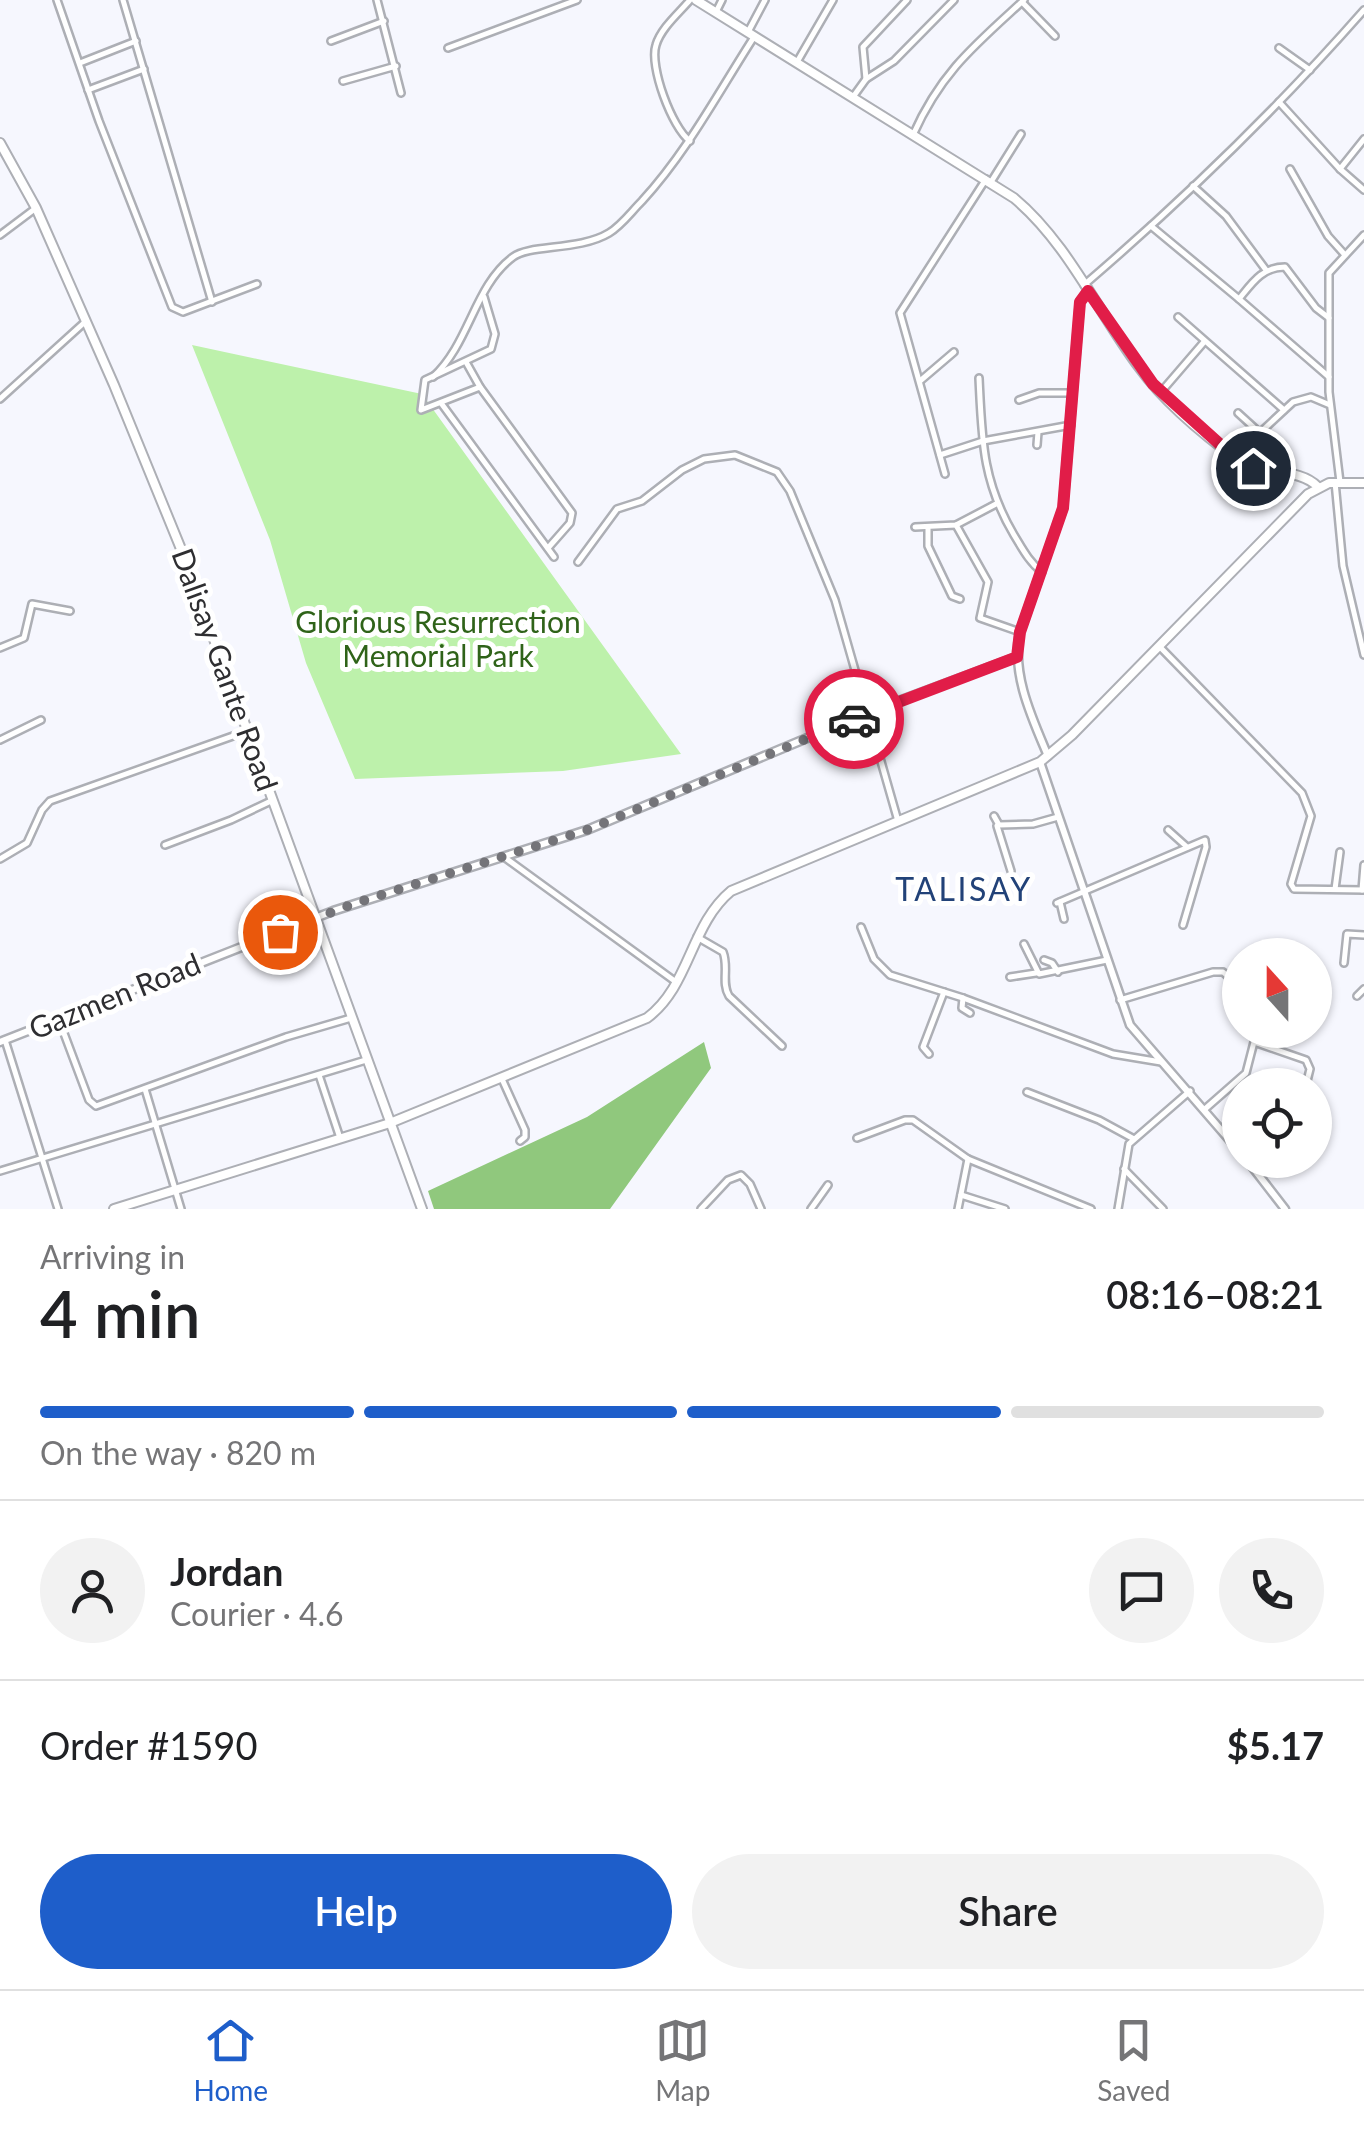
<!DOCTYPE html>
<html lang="en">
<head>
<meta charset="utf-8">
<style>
	:root { --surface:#fff; --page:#f2f2f2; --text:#202124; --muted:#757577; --line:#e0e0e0; --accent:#1e5eca }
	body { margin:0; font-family:Lato,sans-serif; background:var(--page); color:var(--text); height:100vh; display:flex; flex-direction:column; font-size:38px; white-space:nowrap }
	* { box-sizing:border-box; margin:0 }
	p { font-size:32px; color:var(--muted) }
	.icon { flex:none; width:55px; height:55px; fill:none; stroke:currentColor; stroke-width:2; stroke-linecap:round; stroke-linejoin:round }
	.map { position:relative; height:1209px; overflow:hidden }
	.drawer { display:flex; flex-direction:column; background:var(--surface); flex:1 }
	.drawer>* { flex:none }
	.needle { width:65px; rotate:339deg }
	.tools { position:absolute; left:1222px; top:938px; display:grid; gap:20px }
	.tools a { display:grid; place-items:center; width:110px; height:110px; border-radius:50%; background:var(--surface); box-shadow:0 2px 8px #0004; font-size:50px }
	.pin { position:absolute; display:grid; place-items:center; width:85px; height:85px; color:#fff; margin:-42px; border:5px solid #fff; border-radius:50%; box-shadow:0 2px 10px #0007 }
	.courier { position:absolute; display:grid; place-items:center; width:100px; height:100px; margin:-50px; border:8px solid #e11d48; border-radius:50%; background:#fff; color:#222; box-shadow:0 2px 12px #0007 }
	.head em { font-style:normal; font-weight:600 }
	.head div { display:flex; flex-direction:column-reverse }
	.head { display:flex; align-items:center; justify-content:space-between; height:170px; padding:0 40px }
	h1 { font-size:65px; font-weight:600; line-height:75px }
	.bar { display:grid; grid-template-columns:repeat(4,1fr); gap:15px 10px; align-content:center; height:120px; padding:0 40px }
	.bar i { height:12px; border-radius:8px; background:var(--line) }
	.bar .current { background:var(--accent) }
	.bar p { grid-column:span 4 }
	.line { display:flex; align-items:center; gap:25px; padding:0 40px; border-top:2px solid var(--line) }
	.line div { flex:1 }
	.round { display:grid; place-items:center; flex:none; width:105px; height:105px; border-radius:52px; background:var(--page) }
	.cta { display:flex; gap:20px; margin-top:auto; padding:20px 40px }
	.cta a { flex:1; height:115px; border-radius:60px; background:var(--accent); color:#fff; font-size:40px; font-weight:600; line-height:115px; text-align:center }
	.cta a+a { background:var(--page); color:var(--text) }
	.menu { display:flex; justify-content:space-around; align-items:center; height:140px; border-top:2px solid var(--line); background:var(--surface); font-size:28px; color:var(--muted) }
	.menu a { display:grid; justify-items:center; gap:5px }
	.menu .current { color:var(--accent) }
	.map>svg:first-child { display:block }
	.green { fill:#bdf1ab }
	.forest { fill:#90c87d }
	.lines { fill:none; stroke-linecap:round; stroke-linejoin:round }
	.minor-casing { stroke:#adafb5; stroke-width:10 }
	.tertiary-casing { stroke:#adafb5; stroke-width:11 }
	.secondary-casing { stroke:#adafb5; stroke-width:12 }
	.minor { stroke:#fff; stroke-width:5 }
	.tertiary { stroke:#fff; stroke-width:6 }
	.secondary { stroke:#fff; stroke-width:8 }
	.done { stroke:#747479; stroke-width:10; stroke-dasharray:0 18 }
	.route { stroke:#e11d48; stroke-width:12 }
	.labels { text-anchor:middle; stroke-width:10; stroke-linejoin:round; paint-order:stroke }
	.park-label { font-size:30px; fill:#2f6319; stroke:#fff }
	.street-label { font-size:30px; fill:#2e2e31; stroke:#fff }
	.neighbourhood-label { font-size:32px; letter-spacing:2.5px; fill:#224278; stroke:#fff }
</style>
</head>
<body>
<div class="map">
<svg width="1364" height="1209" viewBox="0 0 1364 1209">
	<rect width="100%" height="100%" fill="#f6f7fe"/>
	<path class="green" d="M192,345L422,394L681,754L563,771L355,779L306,663L270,540Z"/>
	<path class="forest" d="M704,1042L711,1068L610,1209H434L428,1191L587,1117Z"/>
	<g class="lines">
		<defs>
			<g id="minor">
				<path d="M57,0L99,121L172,307L183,312L257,284"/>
				<path d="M123,0L212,302"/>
				<path d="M377,0L401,93"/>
				<path d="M690,0C679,13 661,28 656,45C649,66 672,128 690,141"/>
				<path d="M1022,2L1055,36"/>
				<path d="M716,12L722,0"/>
				<path d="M748,32L765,0"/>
				<path d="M331,41L384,21"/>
				<path d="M448,48L577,0"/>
				<path d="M1279,48L1310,70"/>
				<path d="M797,62L833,0"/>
				<path d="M80,63L136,41"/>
				<path d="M866,79L863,47L907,0"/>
				<path d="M343,81L396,66"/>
				<path d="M88,90L144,69"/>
				<path d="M853,97L866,79L894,61L954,0"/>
				<path d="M1279,102L1340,169L1364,190"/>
				<path d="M913,135C941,72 975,45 1024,0"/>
				<path d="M1290,169L1328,236L1345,255"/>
				<path d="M1340,169L1364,139"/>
				<path d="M991,182L1021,134"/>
				<path d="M1193,186L1226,216L1266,270"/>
				<path d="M1151,226L1239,299C1252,283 1262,267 1285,267L1316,308L1329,318"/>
				<path d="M0,235L36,208"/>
				<path d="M1084,285C1183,200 1278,108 1364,10"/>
				<path d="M1239,299L1329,377"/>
				<path d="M1178,317L1284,410"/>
				<path d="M466,362L480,387L572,513L570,523L548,548"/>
				<path d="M433,377C470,343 474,286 513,257C530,244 579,251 609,233C622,225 631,212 642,201C687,152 718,93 754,37"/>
				<path d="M979,378C982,439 982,481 1014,535C1022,548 1029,562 1042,572"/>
				<path d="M920,381L954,352"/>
				<path d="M480,387L421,410L425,380L491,349L495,334L484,297"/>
				<path d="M1161,392L1204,342"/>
				<path d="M0,399L86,321"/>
				<path d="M1019,400L1039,393H1073"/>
				<path d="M441,403L554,557"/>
				<path d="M1238,413L1260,433"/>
				<path d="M1037,445L1038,432"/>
				<path d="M940,455L983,441L1071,425"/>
				<path d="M1234,457L1293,402L1311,397L1330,405"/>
				<path d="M945,474L900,313L986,179"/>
				<path d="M1335,482L1343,566L1364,655"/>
				<path d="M1340,482L1329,392V273L1364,235"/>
				<path d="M956,525L988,582L980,618L1020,632"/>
				<path d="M915,527L956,525L996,504"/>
				<path d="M928,529V546L952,596L960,599"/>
				<path d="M578,562L617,509L642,501L682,470L704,459L735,455L777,472L790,491L835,600L898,821"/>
				<path d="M1159,646L1302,793L1311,816L1291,884L1294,889L1364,890"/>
				<path d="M0,648L24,638L32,604L70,611"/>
				<path d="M0,740L41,720"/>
				<path d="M994,816L999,825L1033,824L1058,817"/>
				<path d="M997,826L1011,871"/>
				<path d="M1168,830L1187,847"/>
				<path d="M165,845L231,820L271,801"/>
				<path d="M504,857L676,982"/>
				<path d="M0,859L27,843L42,810L50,801L247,731"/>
				<path d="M1335,889L1340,852"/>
				<path d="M1362,890L1364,865"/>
				<path d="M1060,902L1064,919"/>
				<path d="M1057,903L1205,840L1206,847L1183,925"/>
				<path d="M861,927L874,959L890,975L963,998L1113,1054L1161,1062"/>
				<path d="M697,937L723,952C729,967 721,983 729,996L782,1046"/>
				<path d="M1024,944L1039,974L1107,960"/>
				<path d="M1044,960L1052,963L1058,972"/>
				<path d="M1344,963L1347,934L1364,935"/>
				<path d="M1010,977L1036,973"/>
				<path d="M1357,996L1364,989"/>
				<path d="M963,998L962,1008L970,1013"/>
				<path d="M1120,1000L1213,972H1223L1240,987"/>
				<path d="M1315,1010L1318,1011"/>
				<path d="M59,1020L89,1100L96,1106L286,1037L351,1018"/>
				<path d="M5,1040L58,1209"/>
				<path d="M929,1054L923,1047L944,992"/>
				<path d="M319,1075L340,1138"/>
				<path d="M502,1079L525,1130V1137L520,1141"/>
				<path d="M145,1089L181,1209"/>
				<path d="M1027,1092L1099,1120L1134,1139"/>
				<path d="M1205,1109L1246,1073L1254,1042L1306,1060L1310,1069L1306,1085"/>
				<path d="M857,1138L905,1120H913L968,1159L1091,1209"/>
				<path d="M1124,1169L1163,1209"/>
				<path d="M0,1171L366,1060"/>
				<path d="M961,1195L1005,1209"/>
				<path d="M701,1209L728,1180L741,1175L750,1184L761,1209"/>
				<path d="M811,1209L828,1185"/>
				<path d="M958,1209L968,1159"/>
				<path d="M1118,1209L1129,1144L1190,1091"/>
			</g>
			<g id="tertiary">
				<path d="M1048,756C1032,718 1011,674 1020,632L1063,508L1080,302L1088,291"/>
				<path d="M1040,762L1130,1025L1240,1152"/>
				<path d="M0,1042L333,911L587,830L867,713L1017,657"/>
				<path d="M1247,1160L1285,1209"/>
			</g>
			<g id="secondary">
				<path d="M696,0L1014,198C1067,242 1098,312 1139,367C1165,403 1205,436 1241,462C1264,476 1299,467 1318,487"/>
				<path d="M0,143L36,208L114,385L181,549L422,1209"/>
				<path d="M114,1209L390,1123L647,1018C690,986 690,925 731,891L1040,762L1072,735L1308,494L1329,483H1364"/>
			</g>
		</defs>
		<use href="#minor" class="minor-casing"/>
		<use href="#tertiary" class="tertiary-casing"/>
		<use href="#secondary" class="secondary-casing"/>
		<use href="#minor" class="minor"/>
		<use href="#tertiary" class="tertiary"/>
		<use href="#secondary" class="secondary"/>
	</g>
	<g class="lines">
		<path class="done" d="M280,932L356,903L587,830L854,719"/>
		<path class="route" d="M854,719L1017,657L1020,632L1063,508L1080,302L1088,291L1153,384L1234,457L1253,468"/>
	</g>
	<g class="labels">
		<g class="park-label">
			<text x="438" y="633">Glorious Resurrection<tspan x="438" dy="34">Memorial Park</tspan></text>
		</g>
		<g class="street-label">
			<text transform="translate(224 670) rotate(70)" y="10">Dalisay Gante Road</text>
			<text transform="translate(115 997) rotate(-22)" y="10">Gazmen Road</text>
		</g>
		<g class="neighbourhood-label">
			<text x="964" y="901">TALISAY</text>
		</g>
	</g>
</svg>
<div class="tools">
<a><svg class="needle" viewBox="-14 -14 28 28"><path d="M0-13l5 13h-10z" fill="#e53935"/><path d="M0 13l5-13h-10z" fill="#757577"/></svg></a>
<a><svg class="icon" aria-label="locate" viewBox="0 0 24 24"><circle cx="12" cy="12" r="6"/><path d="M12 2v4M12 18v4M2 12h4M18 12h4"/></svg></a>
</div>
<div class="pin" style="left:280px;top:932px;background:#ea580c"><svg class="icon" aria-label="bag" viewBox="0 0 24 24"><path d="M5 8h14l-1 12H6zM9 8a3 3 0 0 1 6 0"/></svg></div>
<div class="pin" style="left:1253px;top:468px;background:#1f2937"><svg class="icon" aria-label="home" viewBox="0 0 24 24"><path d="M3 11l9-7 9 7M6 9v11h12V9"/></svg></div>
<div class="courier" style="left:854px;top:719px"><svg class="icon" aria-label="car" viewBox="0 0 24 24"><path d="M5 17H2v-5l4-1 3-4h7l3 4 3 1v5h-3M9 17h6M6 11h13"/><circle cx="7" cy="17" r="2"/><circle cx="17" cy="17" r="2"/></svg></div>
</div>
<section class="drawer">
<div class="head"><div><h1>4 min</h1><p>Arriving in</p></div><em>08:16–08:21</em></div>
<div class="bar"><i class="current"></i><i class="current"></i><i class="current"></i><i></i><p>On the way · 820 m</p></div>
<div class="line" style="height:180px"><a class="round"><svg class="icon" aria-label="person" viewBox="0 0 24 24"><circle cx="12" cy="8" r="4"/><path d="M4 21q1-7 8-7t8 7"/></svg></a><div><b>Jordan</b><p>Courier · 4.6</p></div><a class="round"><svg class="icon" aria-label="chat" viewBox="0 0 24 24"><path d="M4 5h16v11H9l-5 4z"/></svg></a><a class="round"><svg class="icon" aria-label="phone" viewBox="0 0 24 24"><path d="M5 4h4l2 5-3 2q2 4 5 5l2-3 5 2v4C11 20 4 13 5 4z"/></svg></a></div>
<div class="line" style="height:130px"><div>Order #1590</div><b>$5.17</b></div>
<div class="cta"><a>Help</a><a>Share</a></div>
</section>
<nav class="menu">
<a class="current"><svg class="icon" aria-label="home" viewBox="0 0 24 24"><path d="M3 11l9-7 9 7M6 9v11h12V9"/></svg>Home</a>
<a><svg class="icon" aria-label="map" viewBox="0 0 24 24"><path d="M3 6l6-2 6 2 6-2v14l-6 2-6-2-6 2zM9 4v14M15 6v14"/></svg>Map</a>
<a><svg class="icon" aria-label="saved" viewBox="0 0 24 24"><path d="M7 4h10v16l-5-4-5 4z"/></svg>Saved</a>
</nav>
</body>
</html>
